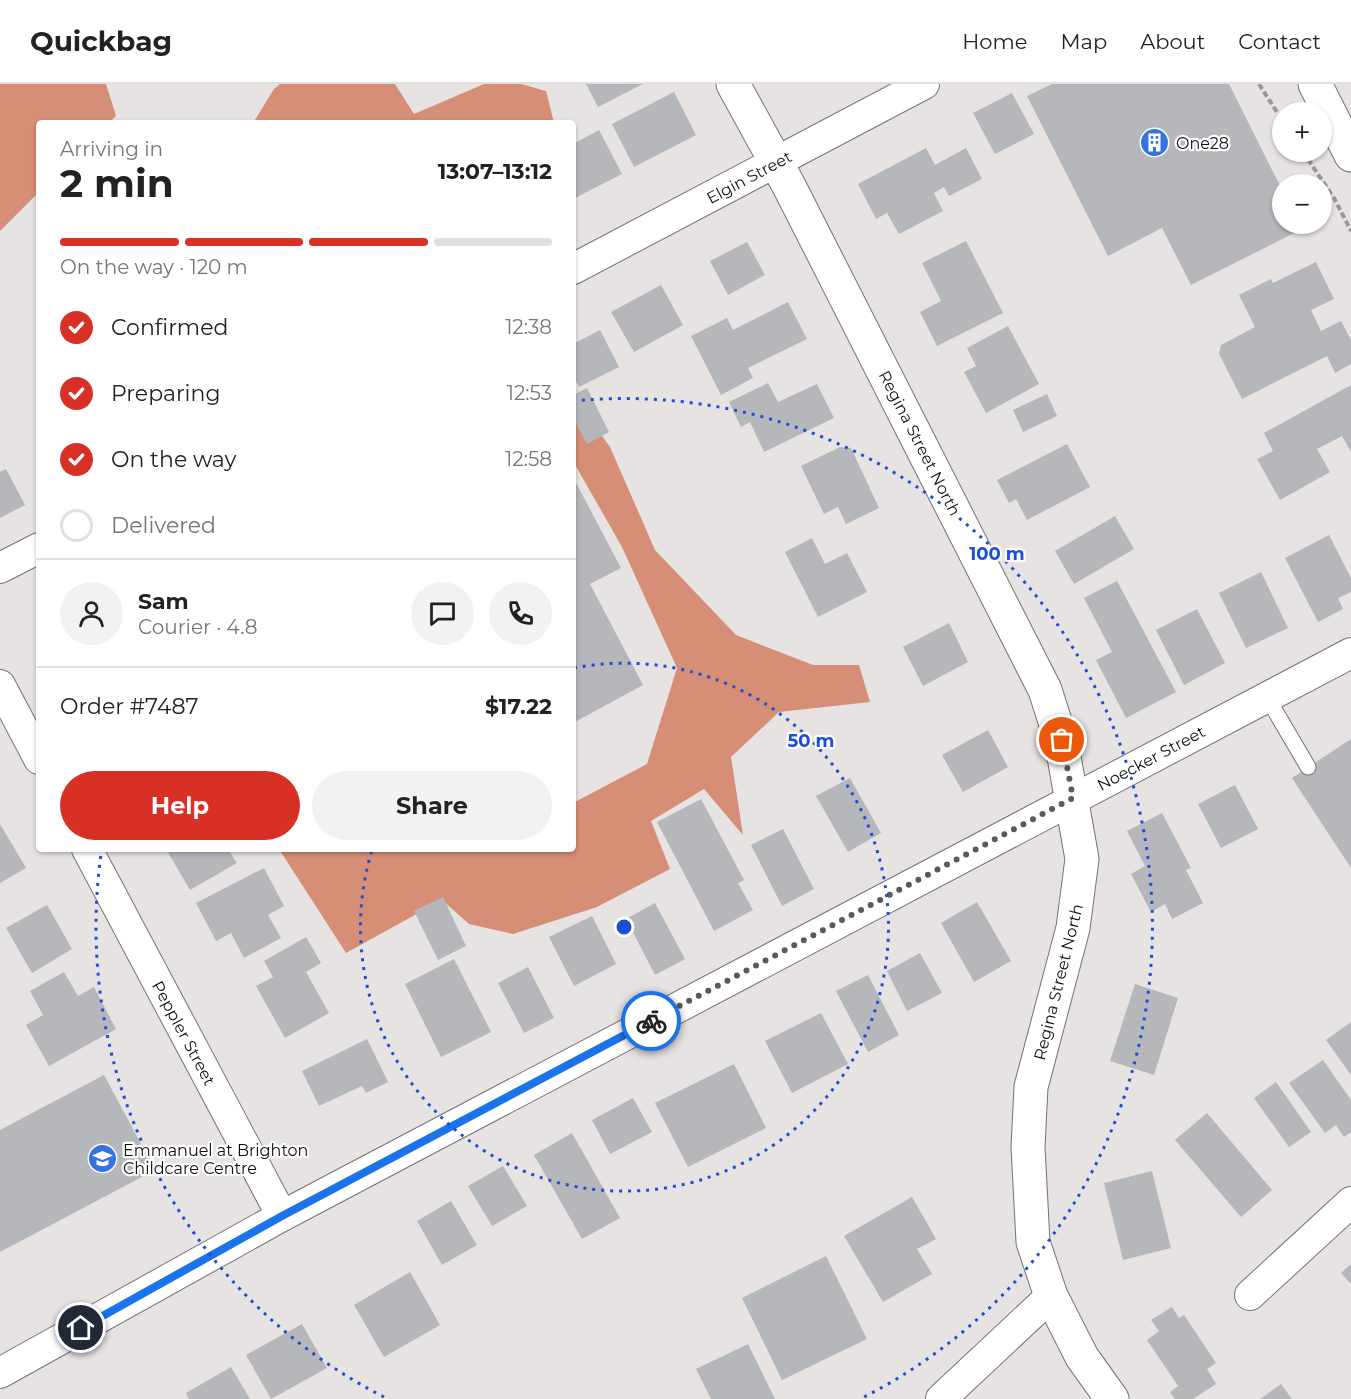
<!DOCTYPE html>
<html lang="en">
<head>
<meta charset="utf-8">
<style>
	:root { --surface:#fff; --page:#f2f2f2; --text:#222; --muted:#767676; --line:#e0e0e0; --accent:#d93025 }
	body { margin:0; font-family:Montserrat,sans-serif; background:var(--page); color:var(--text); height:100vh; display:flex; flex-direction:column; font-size:22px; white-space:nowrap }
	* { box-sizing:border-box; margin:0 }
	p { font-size:20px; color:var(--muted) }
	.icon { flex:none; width:33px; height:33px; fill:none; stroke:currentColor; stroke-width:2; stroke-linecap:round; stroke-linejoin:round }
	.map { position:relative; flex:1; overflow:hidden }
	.sheet { position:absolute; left:36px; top:36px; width:540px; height:732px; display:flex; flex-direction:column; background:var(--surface); border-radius:6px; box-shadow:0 2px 4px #0004 }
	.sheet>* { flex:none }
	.tools { position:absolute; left:1272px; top:18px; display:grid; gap:12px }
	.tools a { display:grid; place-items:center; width:60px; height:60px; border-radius:50%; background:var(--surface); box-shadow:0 2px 4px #0004; font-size:30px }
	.pin { position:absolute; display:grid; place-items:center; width:51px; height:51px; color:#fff; margin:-26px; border:3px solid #fff; border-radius:50%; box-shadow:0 2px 6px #0007 }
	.courier { position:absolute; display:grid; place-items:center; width:60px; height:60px; margin:-30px; border:4px solid #1a73e8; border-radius:50%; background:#fff; color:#222; box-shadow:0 2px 8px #0007 }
	.summary em { font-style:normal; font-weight:700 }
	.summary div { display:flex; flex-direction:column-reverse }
	.summary { display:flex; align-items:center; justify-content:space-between; height:102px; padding:0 24px }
	h1 { font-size:39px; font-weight:700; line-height:45px }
	.bar { display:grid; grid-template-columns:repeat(4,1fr); gap:9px 6px; align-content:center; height:72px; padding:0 24px }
	.bar i { height:8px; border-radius:4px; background:var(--line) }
	.bar .active { background:var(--accent) }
	.bar p { grid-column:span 4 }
	.line { display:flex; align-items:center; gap:15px; padding:0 24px; border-top:2px solid var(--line) }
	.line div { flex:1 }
	.round { display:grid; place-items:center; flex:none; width:63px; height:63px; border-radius:32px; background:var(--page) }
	ol { padding:0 24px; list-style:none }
	li { display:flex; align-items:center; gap:18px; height:66px }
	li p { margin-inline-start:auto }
	li .icon { padding:6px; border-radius:50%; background:var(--accent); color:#fff; stroke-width:4 }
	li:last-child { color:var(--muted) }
	li i { width:33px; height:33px; border:3px solid var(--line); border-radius:50% }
	.button { display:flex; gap:12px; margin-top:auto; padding:12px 24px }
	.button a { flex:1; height:69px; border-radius:36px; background:var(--accent); color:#fff; font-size:24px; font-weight:700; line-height:69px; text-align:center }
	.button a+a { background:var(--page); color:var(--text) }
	header { display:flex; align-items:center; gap:36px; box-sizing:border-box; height:84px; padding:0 30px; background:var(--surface); border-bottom:2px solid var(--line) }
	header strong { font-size:28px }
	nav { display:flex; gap:33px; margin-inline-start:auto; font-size:21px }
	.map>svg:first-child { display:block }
	.forest { fill:#d68e76 }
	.building { fill:#b5b7ba }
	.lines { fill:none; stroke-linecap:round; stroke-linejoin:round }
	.lane-casing { stroke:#767271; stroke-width:17 }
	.street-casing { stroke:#767271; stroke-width:32 }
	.secondary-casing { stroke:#767271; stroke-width:35 }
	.path { stroke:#9a9797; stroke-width:4; stroke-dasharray:6 3; stroke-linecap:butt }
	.lane { stroke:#fff; stroke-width:15 }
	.street { stroke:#fff; stroke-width:30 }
	.secondary { stroke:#fff; stroke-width:33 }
	.done { stroke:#5b5959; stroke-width:6; stroke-dasharray:0 10.8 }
	.route { stroke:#1a73e8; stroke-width:8 }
	.ring { fill:none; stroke:#1d4ed8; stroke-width:3; stroke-dasharray:3 6 }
	.labels { text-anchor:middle; stroke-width:4.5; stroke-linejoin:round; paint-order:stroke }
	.poi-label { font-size:16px; fill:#100f0f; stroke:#fff; text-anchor:start }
	.street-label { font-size:16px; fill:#100f0f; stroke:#fff }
	.centre { fill:#1d4ed8; stroke:#fff; stroke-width:3 }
	.ring-label { font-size:18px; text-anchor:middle; font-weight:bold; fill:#1d4ed8; stroke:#fff; stroke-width:4.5; stroke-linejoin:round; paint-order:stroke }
</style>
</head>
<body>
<header>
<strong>Quickbag</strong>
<nav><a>Home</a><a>Map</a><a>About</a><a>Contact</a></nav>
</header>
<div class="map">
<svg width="1351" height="1315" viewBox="0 0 1351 1315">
	<rect width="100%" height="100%" fill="#e7e3e2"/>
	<g class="forest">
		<path d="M0,0H106L116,32L109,39H39V108L0,147Z"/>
		<path d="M280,0H395L414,30L484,0H521L546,7L554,39H253L274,5Z"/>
		<path d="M573,312L610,363L655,466L736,551L813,581H859L870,618L779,628L731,673L743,751L704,705L651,737L670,785L597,823L513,850L469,840L442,816L346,869L279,765H573V719L647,680L677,584L622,463L573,377Z"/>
	</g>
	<g class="building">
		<path d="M586,0H643L598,23Z"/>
		<path d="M1052,0H1229L1282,106V140H1300L1302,145L1191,201L1162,144L1108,172L1027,12Z"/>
		<path d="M674,8L696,51L634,83L612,40Z"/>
		<path d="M1012,9L1034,50L995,70L973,29Z"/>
		<path d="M599,46L622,90L573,115V60Z"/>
		<path d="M926,64L935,81L966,64L982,95L949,112L944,103L934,109L943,127L899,150L887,129L876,135L858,100Z"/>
		<path d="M966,157L1003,229L937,262L920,228L941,217L922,179Z"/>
		<path d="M747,158L765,191L728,211L710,177Z"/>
		<path d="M1316,178L1334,215L1311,226L1321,247L1341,237L1351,256V280L1335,289L1327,272L1242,315L1219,270L1221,261L1255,243L1239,211L1271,195L1273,199Z"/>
		<path d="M661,201L683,241L634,268L611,228Z"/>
		<path d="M788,218L807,255L748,284L753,294L721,311L691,252L727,234L733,246Z"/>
		<path d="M1008,242L1039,300L986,329L964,288L976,282L967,264Z"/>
		<path d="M600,246L619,283L579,303L573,292V260Z"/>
		<path d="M768,299L778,318L817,300L834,334L764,368L750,338L741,343L729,318Z"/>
		<path d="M1351,301V368L1342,352L1317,365L1330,388L1280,416L1257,375L1273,367L1264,349Z"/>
		<path d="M587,304L609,348L587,360L573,334V311Z"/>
		<path d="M1047,310L1057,332L1023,348L1013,326Z"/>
		<path d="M1067,360L1090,403L1027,436L1016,415L1009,419L997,396Z"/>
		<path d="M840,363L851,364L879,424L846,440L838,423L824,430L801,382Z"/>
		<path d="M6,385L25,421L0,434V388Z"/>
		<path d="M573,393L621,484L590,500L643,601L573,639Z"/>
		<path d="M1115,432L1134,465L1074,500L1055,467Z"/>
		<path d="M1329,451L1351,494V508L1338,514L1343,525L1318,538L1285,474Z"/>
		<path d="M812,454L825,480L847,469L867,508L818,533L785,468Z"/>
		<path d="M1261,488L1288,544L1246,564L1219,509Z"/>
		<path d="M1117,497L1176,608L1126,634L1096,576L1112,568L1084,514Z"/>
		<path d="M1197,525L1225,579L1184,601L1156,546Z"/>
		<path d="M949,539L968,578L923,602L903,563Z"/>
		<path d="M988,646L1008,683L963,708L942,671Z"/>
		<path d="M1351,655V784L1292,694Z"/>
		<path d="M850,694L881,749L848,768L816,712Z"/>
		<path d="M1235,701L1258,745L1221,764L1198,720Z"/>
		<path d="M701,715L744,796L738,799L753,826L714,847L657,738Z"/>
		<path d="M1162,729L1191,784L1186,786L1203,819L1172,835L1165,820L1151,828L1131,790L1145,782L1127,747Z"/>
		<path d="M0,740L26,784L0,799Z"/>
		<path d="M783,745L814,805L782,822L751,761Z"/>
		<path d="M166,765H228L237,779L190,806Z"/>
		<path d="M264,784L284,822L268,831L281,854L244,874L231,849L216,857L196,819Z"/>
		<path d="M443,813L466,862L438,876L414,827Z"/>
		<path d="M977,818L1011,877L974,898L941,839Z"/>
		<path d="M655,819L685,875L655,891L626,835Z"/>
		<path d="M47,821L72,865L32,889L6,844Z"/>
		<path d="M592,832L616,880L574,902L549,853Z"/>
		<path d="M306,853L321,879L306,888L329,929L285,954L256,902L273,893L264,877Z"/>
		<path d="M920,869L942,909L907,927L887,887Z"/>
		<path d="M454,875L491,948L441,973L405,900Z"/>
		<path d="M528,883L554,934L524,949L498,899Z"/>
		<path d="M64,888L78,912L94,903L116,945L49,982L26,941L43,931L30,907Z"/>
		<path d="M868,891L899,951L868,968L836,907Z"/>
		<path d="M1135,900L1178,914L1154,991L1110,977Z"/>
		<path d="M821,929L848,980L792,1009L765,957Z"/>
		<path d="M1351,938V991L1326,956Z"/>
		<path d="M367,955L388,998L366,1009L362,1002L319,1022L302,987Z"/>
		<path d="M1323,976L1351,1016V1048L1344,1053L1336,1041L1325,1049L1289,999Z"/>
		<path d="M734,980L766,1044L688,1083L655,1019Z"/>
		<path d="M104,991L155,1086L0,1168V1046Z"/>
		<path d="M1276,998L1311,1048L1289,1063L1254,1014Z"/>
		<path d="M633,1014L652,1048L610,1070L592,1036Z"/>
		<path d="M1207,1029L1272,1106L1241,1133L1175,1056Z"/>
		<path d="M572,1049L620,1134L582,1155L534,1071Z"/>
		<path d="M503,1082L527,1122L492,1142L468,1102Z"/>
		<path d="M1152,1087L1171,1164L1123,1176L1104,1099Z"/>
		<path d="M912,1113L936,1155L917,1165L932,1190L883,1218L844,1152Z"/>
		<path d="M451,1117L477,1161L442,1181L417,1137Z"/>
		<path d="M826,1172L867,1255L782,1296L742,1214Z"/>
		<path d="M1351,1180V1200L1341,1189Z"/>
		<path d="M410,1188L440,1241L384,1273L354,1221Z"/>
		<path d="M1172,1223L1179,1234L1184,1231L1216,1279L1207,1285L1216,1300L1193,1315H1175L1170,1308L1178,1302L1147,1256L1159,1247L1151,1236Z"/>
		<path d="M302,1240L327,1284L271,1315L246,1271Z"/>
		<path d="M748,1260L775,1315H711L696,1285Z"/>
		<path d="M231,1283L250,1315H189L186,1309Z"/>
		<path d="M1281,1300L1292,1315H1260Z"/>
	</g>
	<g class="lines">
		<defs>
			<path id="lane" d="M1267,613L1308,683"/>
			<g id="street">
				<path d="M573,185L924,0"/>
				<path d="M0,484L39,464"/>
				<path d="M0,601L39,675"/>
				<path d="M87,765L282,1132"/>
				<path d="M1250,1211L1351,1118"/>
				<path d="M0,1289L282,1132L1351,569"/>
				<path d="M941,1315L1051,1212"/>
			</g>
			<g id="secondary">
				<path d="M733,0L789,102L1045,606L1061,656L1082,775L1073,844L1031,1003L1028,1063L1033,1158L1051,1212L1082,1273L1112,1315"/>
				<path d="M1315,0L1351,71"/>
			</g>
		</defs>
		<use href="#lane" class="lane-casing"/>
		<use href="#street" class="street-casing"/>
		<use href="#secondary" class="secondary-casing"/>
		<g class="path">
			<path d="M1259,0L1282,36"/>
			<path d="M1303,68L1334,114L1351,147"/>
		</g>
		<use href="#lane" class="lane"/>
		<use href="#street" class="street"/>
		<use href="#secondary" class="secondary"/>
	</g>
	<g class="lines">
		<path class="done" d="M651,937L1073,714L1062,656"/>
		<path class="route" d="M81,1244L282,1132L651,937"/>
	</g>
	<g class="ring">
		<path d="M574 584A264 264 0 1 1 372 766"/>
		<path d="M384 1313A528 528 0 0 1 101 770M573 317A528 528 0 0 1 864 1313"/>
	</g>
	<defs>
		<symbol id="building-disc" viewBox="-11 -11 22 22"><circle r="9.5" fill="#3474e2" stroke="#fff"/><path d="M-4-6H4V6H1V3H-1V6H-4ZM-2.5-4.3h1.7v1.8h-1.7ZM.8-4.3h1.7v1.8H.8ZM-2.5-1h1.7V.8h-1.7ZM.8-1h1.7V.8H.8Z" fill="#fff"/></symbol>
		<symbol id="school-disc" viewBox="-11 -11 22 22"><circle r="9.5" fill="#3474e2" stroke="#fff"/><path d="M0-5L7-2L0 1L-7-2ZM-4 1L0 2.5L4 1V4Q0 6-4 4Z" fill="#fff"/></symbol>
	</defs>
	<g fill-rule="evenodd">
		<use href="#building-disc" x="1138" y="42" width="33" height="33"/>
		<use href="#school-disc" x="86" y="1058" width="33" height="33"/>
	</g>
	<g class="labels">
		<g class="poi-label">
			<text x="1176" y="65">One28</text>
			<text x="123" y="1072">Emmanuel at Brighton<tspan x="123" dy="18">Childcare Centre</tspan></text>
		</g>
		<g class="street-label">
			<text transform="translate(749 93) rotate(-28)" y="6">Elgin Street</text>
			<text transform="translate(920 359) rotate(63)" y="6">Regina Street North</text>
			<text transform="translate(1151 674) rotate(-28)" y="6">Noecker Street</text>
			<text transform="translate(1058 898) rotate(-76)" y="6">Regina Street North</text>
			<text transform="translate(184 949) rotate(62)" y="6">Peppler Street</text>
		</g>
	</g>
	<circle cx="624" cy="843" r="9" class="centre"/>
	<g class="ring-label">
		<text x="997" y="476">100 m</text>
		<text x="811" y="663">50 m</text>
	</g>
</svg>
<div class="tools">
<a>+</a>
<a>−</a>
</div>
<div class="pin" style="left:1062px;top:656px;background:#ea580c"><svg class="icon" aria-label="bag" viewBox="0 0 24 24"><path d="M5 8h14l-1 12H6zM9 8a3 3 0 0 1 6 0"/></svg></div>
<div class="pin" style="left:81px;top:1244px;background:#1f2937"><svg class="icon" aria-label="home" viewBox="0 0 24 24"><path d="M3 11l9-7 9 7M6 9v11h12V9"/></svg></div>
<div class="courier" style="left:651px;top:937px"><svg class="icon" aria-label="bike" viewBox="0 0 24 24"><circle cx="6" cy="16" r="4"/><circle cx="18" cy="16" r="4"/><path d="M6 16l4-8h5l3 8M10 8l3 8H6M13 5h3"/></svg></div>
<section class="sheet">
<div class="summary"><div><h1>2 min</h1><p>Arriving in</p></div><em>13:07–13:12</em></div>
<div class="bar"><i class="active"></i><i class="active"></i><i class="active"></i><i></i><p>On the way · 120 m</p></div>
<ol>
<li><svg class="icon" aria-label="check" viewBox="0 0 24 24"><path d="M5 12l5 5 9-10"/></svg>Confirmed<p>12:38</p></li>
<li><svg class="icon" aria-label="check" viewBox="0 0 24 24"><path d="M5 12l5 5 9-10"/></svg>Preparing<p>12:53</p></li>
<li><svg class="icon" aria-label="check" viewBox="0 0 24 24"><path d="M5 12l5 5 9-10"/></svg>On the way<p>12:58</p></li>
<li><i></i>Delivered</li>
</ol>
<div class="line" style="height:108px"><a class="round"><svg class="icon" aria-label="person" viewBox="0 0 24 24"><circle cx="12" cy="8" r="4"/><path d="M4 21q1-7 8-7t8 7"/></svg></a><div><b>Sam</b><p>Courier · 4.8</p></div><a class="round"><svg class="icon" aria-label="chat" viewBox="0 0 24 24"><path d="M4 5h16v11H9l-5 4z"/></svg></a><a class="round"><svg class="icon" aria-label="phone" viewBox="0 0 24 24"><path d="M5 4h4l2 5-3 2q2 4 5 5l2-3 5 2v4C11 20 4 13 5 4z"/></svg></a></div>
<div class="line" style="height:78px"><div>Order #7487</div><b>$17.22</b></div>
<div class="button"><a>Help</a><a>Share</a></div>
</section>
</div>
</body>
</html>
